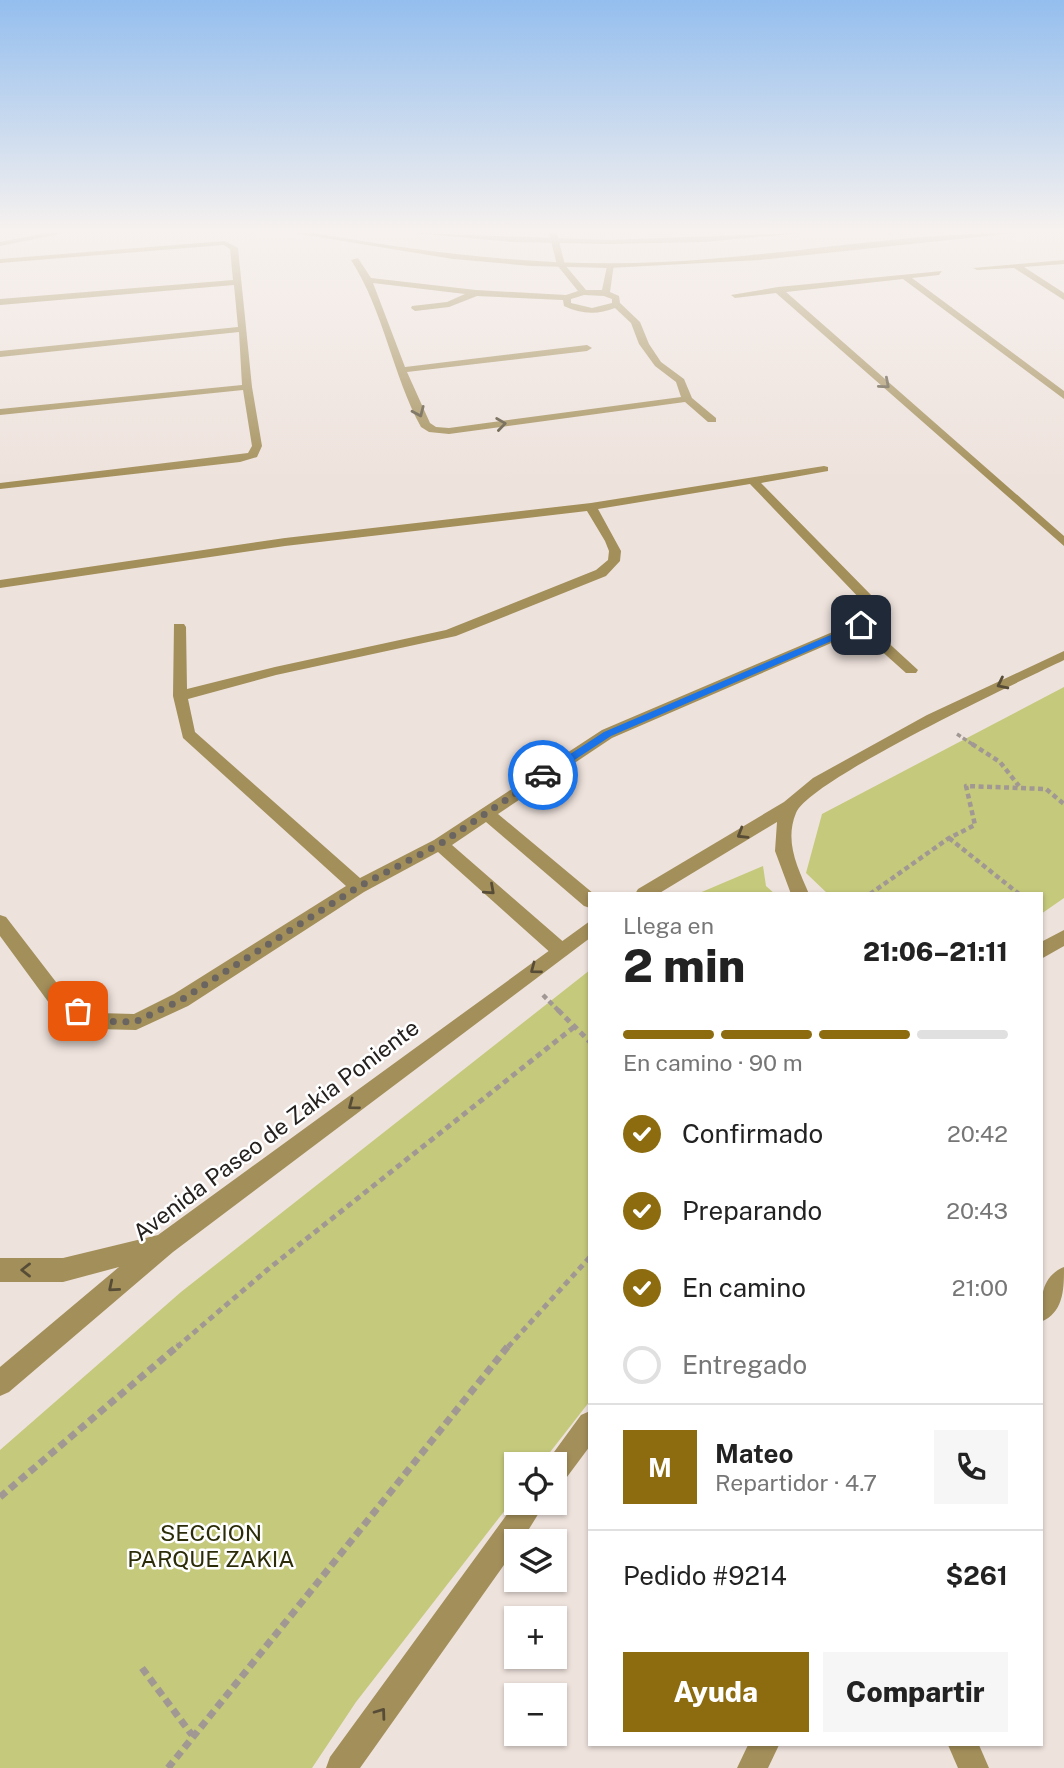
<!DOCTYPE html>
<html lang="es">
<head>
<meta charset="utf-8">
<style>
	:root { --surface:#fff; --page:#f6f6f6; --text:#222; --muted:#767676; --line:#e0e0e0; --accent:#8c6c0e }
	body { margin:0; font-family:"Public Sans",sans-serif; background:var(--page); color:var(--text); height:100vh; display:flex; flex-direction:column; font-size:26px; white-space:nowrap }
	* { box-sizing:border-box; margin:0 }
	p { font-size:23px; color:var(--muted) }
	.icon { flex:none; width:38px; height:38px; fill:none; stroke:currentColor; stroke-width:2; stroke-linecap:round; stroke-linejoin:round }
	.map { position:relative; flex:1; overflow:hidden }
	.side { position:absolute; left:588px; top:892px; width:455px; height:854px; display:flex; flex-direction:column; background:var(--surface); border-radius:0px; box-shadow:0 2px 5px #0004 }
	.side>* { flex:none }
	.controls { position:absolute; left:504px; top:1452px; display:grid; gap:14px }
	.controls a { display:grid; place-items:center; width:63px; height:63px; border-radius:0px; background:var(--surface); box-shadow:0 2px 5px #0004; font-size:35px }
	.pin { position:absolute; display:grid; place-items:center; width:60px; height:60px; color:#fff; margin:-30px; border-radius:14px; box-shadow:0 4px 10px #0006 }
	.courier { position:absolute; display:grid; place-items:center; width:70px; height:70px; margin:-35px; border:5px solid #1a73e8; border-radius:50%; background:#fff; color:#222; box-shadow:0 2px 9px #0007 }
	.overview em { font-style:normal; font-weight:800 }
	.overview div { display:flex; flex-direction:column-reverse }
	.overview { display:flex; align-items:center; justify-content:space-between; height:119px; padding:0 35px }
	h1 { font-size:46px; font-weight:800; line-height:52px }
	.bar { display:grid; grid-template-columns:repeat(4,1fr); gap:10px 7px; align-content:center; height:84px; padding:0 35px }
	.bar i { height:9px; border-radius:5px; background:var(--line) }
	.bar .selected { background:var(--accent) }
	.bar p { grid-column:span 4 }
	.line { display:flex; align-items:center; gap:18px; padding:0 35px; border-top:2px solid var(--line) }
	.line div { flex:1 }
	.round { display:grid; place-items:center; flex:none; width:74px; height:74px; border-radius:0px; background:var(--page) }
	ol { padding:0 35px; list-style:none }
	li { display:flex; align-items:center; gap:21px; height:77px }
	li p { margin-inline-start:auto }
	li .icon { padding:7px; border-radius:50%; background:var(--accent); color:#fff; stroke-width:4 }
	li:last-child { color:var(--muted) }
	li i { width:38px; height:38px; border:4px solid var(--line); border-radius:50% }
	.button { display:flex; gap:14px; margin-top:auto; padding:14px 35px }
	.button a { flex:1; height:80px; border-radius:0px; background:var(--accent); color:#fff; font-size:28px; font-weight:800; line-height:80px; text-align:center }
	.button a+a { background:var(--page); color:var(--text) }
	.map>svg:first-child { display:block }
	.green { fill:#c5c97c }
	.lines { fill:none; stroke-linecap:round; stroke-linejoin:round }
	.path-far3 { stroke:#a19894; stroke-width:3.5; stroke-dasharray:4.5 2.5; stroke-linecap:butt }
	.path-far2 { stroke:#a19894; stroke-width:4.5; stroke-dasharray:5 3.5; stroke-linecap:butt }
	.path-far1 { stroke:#a19894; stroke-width:5; stroke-dasharray:6 4.5; stroke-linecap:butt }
	.path { stroke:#a19894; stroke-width:7; stroke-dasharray:8 5; stroke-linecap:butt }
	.minor { fill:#a38f5a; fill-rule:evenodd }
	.tertiary { fill:#a38f5a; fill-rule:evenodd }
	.oneway { stroke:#574d37 }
	.route { fill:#1a73e8 }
	.done { stroke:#6b6561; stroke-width:7; stroke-dasharray:0 12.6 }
	.labels { text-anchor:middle; stroke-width:5; stroke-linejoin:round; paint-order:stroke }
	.near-street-label { font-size:23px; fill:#25211f; stroke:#fff }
	.near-park-label { font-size:23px; fill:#2c2d08; stroke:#fff }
</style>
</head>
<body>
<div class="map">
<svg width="1064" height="1768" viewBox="0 0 1064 1768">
	<rect width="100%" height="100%" fill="#eee2dc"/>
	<g class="green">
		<path d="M1064,687V898L1041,914V894H828L806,873L822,814Z"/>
		<path d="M763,866L766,886L775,894H697Z"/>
		<path d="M590,970V1401L540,1465H516V1496L356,1702L312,1768H0V1450L181,1292Z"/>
	</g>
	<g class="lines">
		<path class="path-far3" d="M957,734L975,746"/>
		<g class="path-far2">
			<path d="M972,744L1000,762L1019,786"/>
			<path d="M949,838L1019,894"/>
			<path d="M870,894L949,838L975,825L966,786L1046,789L1064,804"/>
			<path d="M543,995L560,1012"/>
		</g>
		<g class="path-far1">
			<path d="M558,1010L590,1042"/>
			<path d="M177,1347L267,1270L574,1027"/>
			<path d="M508,1347L590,1257"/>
		</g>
		<g class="path">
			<path d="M0,1497L179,1345"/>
			<path d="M142,1668L192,1735"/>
			<path d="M168,1768L509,1345"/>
		</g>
		<g class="minor">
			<path d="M549,233H557L565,265L586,290H602L607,266L614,264L610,292L619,296L620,303L640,322L649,344L661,362L684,379L692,398L716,418V422H708L685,402L449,434L429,432L421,427C392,374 384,311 351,260L358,258L371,278L476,290L566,295L578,291L557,265ZM373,283L465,294L447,302L412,306L411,308L415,311L449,307L477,296L563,300L564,306C581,314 597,315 615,308L631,323L639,344L655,366L676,382L681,397L449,428L436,427L430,423L407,372L587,351L592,348L587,345L405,367ZM584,295L604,296L612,299V303L592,308L571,303V299Z"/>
			<path d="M225,241L238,248L252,387L262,446L257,457L240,462L0,489V483L248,453L252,446L243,390L0,415V409L242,385L239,332L0,357V351L238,327L234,285L0,305V299L233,280L230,249L224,245L0,263V259Z"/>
			<path d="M1064,260V264L1024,267L1064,293V300L1014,268L977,270L973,268Z"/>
			<path d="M942,271L939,275L912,278L1064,391V399L903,279L786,292L1064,536V546L776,293L735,298L731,295L778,287Z"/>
			<path d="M824,466L828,467V471L761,483L875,599L879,613L869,625L918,670L916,673H906L859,631L612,738L498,814L594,894H590V908L584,906L486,822L452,845L567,945L569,950L567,955L560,957L553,955L438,852L364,892L188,1006L136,1030L97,1029L52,1007L0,936V915L6,917L66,995L99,1013L134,1014L174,994L346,886L183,738L173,696L174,624H184L186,627L187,689L275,667L446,630L596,570L608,560L609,551L605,541L587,511L285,546L0,588V580L285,538L591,503ZM750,484L864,603L865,612L856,622L602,730L434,840L360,878L195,732L188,699L276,675L456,636L606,576L620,561L621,551L598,509Z"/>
			<path d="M1064,1267C1064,1289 1064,1312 1041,1322C1041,1300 1040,1277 1064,1267Z"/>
			<path d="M748,1745H779L768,1768H737Z"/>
			<path d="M948,1745H979L989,1768H958Z"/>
		</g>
		<g class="tertiary">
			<path d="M46,233H65L0,246V242Z"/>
			<path d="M294,233H314C429,253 545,268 661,262C779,257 897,233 1015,233L760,260L609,268L531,266L453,259Z"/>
			<path d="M415,233L608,240L802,233L703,242L608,244L514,242Z"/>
			<path d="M1064,651V660C1021,681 810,779 796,813C784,842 798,868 809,894H791L775,851L777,822L658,894H635L638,889L784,802L813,778L927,715Z"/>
			<path d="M590,921V938L173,1252L9,1392L0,1396V1367L119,1267L63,1282H0V1258H63L158,1235Z"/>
			<path d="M1064,930V946L1041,959V942Z"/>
			<path d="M590,1411V1446L564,1481L555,1485V1465H545L546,1463L581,1415Z"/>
			<path d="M516,1502L545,1503L521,1542H516V1548L360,1768H326L330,1757Z"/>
		</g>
	</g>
	<defs><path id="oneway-chevron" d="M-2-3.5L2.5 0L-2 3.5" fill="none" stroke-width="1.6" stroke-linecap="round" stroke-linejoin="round" transform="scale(1.75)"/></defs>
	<g class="oneway">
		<use href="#oneway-chevron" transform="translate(885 384) rotate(41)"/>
		<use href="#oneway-chevron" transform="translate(419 412) rotate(66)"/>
		<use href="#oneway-chevron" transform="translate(501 424) rotate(-8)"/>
		<use href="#oneway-chevron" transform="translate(1002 684) rotate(154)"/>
		<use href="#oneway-chevron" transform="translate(742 834) rotate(149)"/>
		<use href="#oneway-chevron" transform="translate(490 890) rotate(42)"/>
		<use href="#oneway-chevron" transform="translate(535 969) rotate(143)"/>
		<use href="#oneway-chevron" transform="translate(353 1105) rotate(143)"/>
		<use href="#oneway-chevron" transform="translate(26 1270) rotate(180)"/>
		<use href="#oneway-chevron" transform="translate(113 1287) rotate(140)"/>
		<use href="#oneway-chevron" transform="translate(381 1713) rotate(-54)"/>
	</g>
	<linearGradient id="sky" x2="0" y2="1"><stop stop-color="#94beee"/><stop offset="0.48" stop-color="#f7f2ef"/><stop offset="1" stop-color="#f7f2ef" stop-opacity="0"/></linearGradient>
	<rect width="1064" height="481" fill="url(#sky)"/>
	<path class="route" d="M861,622L866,625L864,627L611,736L547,778L538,775L604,732Z"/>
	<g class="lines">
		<path class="done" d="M78,1011L97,1021L135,1022L181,1000L358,887L440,844L543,775"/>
	</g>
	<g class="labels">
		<g class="near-street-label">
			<text transform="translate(276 1130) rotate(-37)" y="8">Avenida Paseo de Zakia Poniente</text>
		</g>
		<g class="near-park-label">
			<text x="211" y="1541">SECCION<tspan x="211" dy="26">PARQUE ZAKIA</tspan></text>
		</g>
	</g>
</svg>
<div class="controls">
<a><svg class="icon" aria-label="locate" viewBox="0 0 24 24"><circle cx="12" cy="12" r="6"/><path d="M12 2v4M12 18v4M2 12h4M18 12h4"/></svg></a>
<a><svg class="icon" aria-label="layers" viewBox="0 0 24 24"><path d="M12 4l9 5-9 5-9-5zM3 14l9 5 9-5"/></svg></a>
<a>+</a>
<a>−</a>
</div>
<div class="pin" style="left:78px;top:1011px;background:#ea580c"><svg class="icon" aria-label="bag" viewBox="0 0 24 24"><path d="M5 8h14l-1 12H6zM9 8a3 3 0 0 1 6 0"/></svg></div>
<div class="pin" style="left:861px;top:625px;background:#1f2937"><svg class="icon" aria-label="home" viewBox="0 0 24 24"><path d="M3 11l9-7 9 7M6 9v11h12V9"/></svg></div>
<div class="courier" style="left:543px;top:775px"><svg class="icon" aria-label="car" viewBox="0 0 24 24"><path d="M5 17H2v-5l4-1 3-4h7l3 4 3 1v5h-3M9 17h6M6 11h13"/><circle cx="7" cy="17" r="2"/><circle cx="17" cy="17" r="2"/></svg></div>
<section class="side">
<div class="overview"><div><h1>2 min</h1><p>Llega en</p></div><em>21:06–21:11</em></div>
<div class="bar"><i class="selected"></i><i class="selected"></i><i class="selected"></i><i></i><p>En camino · 90 m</p></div>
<ol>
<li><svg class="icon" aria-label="check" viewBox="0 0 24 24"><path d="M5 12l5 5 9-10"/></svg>Confirmado<p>20:42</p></li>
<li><svg class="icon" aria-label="check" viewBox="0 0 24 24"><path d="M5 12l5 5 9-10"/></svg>Preparando<p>20:43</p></li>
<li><svg class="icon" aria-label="check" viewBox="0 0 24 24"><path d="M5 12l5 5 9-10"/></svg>En camino<p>21:00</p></li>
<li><i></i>Entregado</li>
</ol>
<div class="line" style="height:126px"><b class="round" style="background:var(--accent);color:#fff">M</b><div><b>Mateo</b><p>Repartidor · 4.7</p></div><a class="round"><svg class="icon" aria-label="phone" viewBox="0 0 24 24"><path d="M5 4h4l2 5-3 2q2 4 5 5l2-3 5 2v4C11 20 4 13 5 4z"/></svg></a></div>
<div class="line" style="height:91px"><div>Pedido #9214</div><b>$261</b></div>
<div class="button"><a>Ayuda</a><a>Compartir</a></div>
</section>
</div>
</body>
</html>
